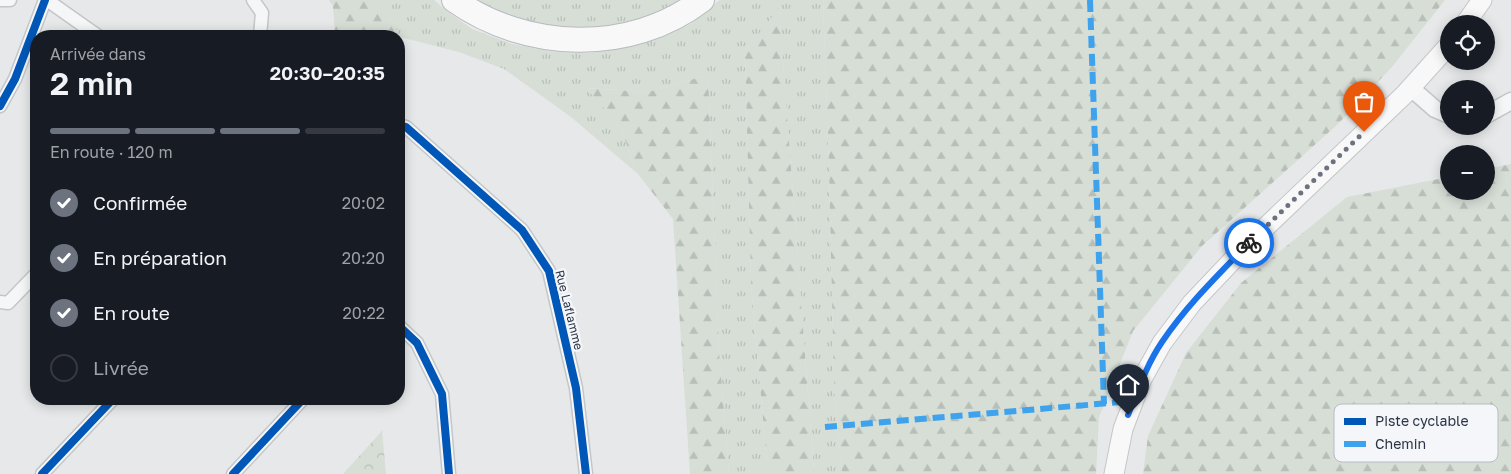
<!DOCTYPE html>
<html lang="fr">
<head>
<meta charset="utf-8">
<style>
	:root { --surface:#171b24; --page:#242831; --text:#f1f3f6; --muted:#9ea1a6; --line:#363941; --accent:#6c737f }
	body { margin:0; font-family:"Golos Text",sans-serif; background:var(--page); color:var(--text); height:100vh; display:flex; flex-direction:column; font-size:19px; white-space:nowrap }
	* { box-sizing:border-box; margin:0 }
	p { font-size:16px; color:var(--muted) }
	.icon { flex:none; width:28px; height:28px; fill:none; stroke:currentColor; stroke-width:2; stroke-linecap:round; stroke-linejoin:round }
	.map { position:relative; flex:1; overflow:hidden }
	.details { position:absolute; left:30px; top:30px; width:375px; height:375px; display:flex; flex-direction:column; background:var(--surface); border-radius:20px; box-shadow:0 2px 12px #0003 }
	.details>* { flex:none }
	.buttons { position:absolute; left:1440px; top:15px; display:grid; gap:10px }
	.buttons a { display:grid; place-items:center; width:55px; height:55px; border-radius:50%; background:var(--surface); box-shadow:0 2px 12px #0003; font-size:25px }
	.pin { position:absolute; display:grid; place-items:center; width:42px; height:42px; color:#fff; margin:-51px -21px; border-radius:50% 50% 50% 0; rotate:-45deg; box-shadow:0 0 5px #0007 }
	.pin .icon { rotate:45deg }
	.courier { position:absolute; display:grid; place-items:center; width:50px; height:50px; margin:-25px; border:4px solid #1a73e8; border-radius:50%; background:#fff; color:#222; box-shadow:0 1px 6px #0007 }
	.headline em { font-style:normal; font-weight:600 }
	.headline div { display:flex; flex-direction:column-reverse }
	.headline { display:flex; align-items:center; justify-content:space-between; height:85px; padding:0 20px }
	h1 { font-size:32px; font-weight:600; line-height:38px }
	.bar { display:grid; grid-template-columns:repeat(4,1fr); gap:8px 5px; align-content:center; height:60px; padding:0 20px }
	.bar i { height:6px; border-radius:4px; background:var(--line) }
	.bar .selected { background:var(--accent) }
	.bar p { grid-column:span 4 }
	ol { padding:0 20px; list-style:none }
	li { display:flex; align-items:center; gap:15px; height:55px }
	li p { margin-inline-start:auto }
	li .icon { padding:5px; border-radius:50%; background:var(--accent); color:#fff; stroke-width:4 }
	li:last-child { color:var(--muted) }
	li i { width:28px; height:28px; border:2px solid var(--line); border-radius:50% }
	.map>svg:first-child { display:block }
	.grass { fill:url(#grass-tufts) }
	.forest { fill:url(#forest-firs) }
	.park { fill:url(#park-crowns) }
	.lines { fill:none; stroke-linecap:round; stroke-linejoin:round }
	.minor-casing { stroke:#c4c6c8; stroke-width:15 }
	.tertiary-casing { stroke:#c4c6c8; stroke-width:19 }
	.secondary-casing { stroke:#c4c6c8; stroke-width:21 }
	.motorway-casing { stroke:#b8bbbf; stroke-width:26 }
	.minor { stroke:#f5f6f7; stroke-width:12 }
	.tertiary { stroke:#f5f6f7; stroke-width:16 }
	.secondary { stroke:#f8f8f8; stroke-width:19 }
	.motorway { stroke:#f8f8f8; stroke-width:24 }
	.quiet { stroke:#3ea3ec; stroke-width:6; stroke-dasharray:12 6; stroke-linecap:butt }
	.cycleway-casing { stroke:#f4f6f9; stroke-width:11 }
	.cycleway { stroke:#0057b8; stroke-width:8 }
	.done { stroke:#6c737f; stroke-width:5; stroke-dasharray:0 9 }
	.route { stroke:#1a73e8; stroke-width:6 }
	.labels { text-anchor:middle; stroke-width:4.5; stroke-linejoin:round; paint-order:stroke }
	.street-label { font-size:12px; fill:#2b3445; stroke:#f4f6f9 }
	.key { fill:#f4f6f9; stroke:#b8bcc3; stroke-width:1 }
	.key-label { font-size:14px; fill:#2b3445 }
</style>
</head>
<body>
<div class="map">
<svg width="1511" height="474" viewBox="0 0 1511 474">
	<defs>
		<pattern id="grass-tufts" width="24" height="20" patternUnits="userSpaceOnUse" patternTransform="scale(1.25)"><rect width="24" height="20" fill="#d6ded6"/><path d="M3 7l-1-3M5 7V3M7 7l1-3M15 17l-1-3M17 17v-4M19 17l1-3" fill="none" stroke="#b8bfb9"/></pattern>
		<pattern id="forest-firs" width="22" height="20" patternUnits="userSpaceOnUse" patternTransform="scale(1.25)"><rect width="22" height="20" fill="#d6ded6"/><path d="M5 1l3.5 6h-7zM16 11l3.5 6h-7z" fill="#b8bfb9"/></pattern>
		<pattern id="park-crowns" width="20" height="18" patternUnits="userSpaceOnUse" patternTransform="scale(1.25)"><rect width="20" height="18" fill="#d6ded6"/><path d="M2 6a3 3 0 1 1 6 0M12 15a3 3 0 1 1 6 0" fill="none" stroke="#b8bfb9"/></pattern>
	</defs>
	<rect width="100%" height="100%" fill="#e6e8ea"/>
	<g class="grass">
		<path d="M378,0H434L444,9L472,29L512,44L555,52L590,53L632,46L660,38L690,24L720,0H823L829,169L834,387L842,474H814L779,9L745,51L751,284L768,474H729L719,351L708,75L648,92L587,88L620,127L638,174L571,117L504,69L459,52L400,37L384,7Z"/>
		<path d="M469,0H685L631,24L576,31L524,24Z"/>
	</g>
	<g class="forest">
		<path d="M329,0H378L384,7L400,37L399,39V36H335L333,6Z"/>
		<path d="M823,0H1445L1391,68L1338,124L1202,246L1133,331L1099,417L1096,474H842L834,387L829,169Z"/>
		<path d="M779,8L814,474H768L751,284L745,51Z"/>
		<path d="M708,75L719,351L729,474H690L673,219L638,174L620,127L586,88L648,92Z"/>
		<path d="M1511,164V474H1143L1148,436L1186,353L1241,283L1347,197L1449,177V191H1486V169Z"/>
	</g>
	<path class="park" d="M382,431L386,474H343Z"/>
	<g class="lines">
		<defs>
			<g id="minor">
				<path d="M0,0H10"/>
				<path d="M47,0L98,36"/>
				<path d="M253,0L262,13L260,36"/>
				<path d="M0,106L15,79L45,0"/>
				<path d="M399,125L406,127L522,230L549,271L576,388L586,474"/>
				<path d="M0,302L8,303L36,274"/>
				<path d="M399,326L417,343L442,394L449,474"/>
				<path d="M42,474L113,399"/>
				<path d="M233,474L303,399"/>
			</g>
			<g id="tertiary">
				<path d="M1411,88L1435,109L1449,115"/>
				<path d="M1486,115L1511,101"/>
			</g>
			<g id="secondary">
				<path d="M1465,24L1482,0"/>
				<path d="M1114,474L1123,429L1142,379L1162,343L1192,303L1248,244L1405,94L1449,45"/>
			</g>
			<path id="motorway" d="M454,0C526,51 630,55 702,0"/>
		</defs>
		<use href="#minor" class="minor-casing"/>
		<use href="#tertiary" class="tertiary-casing"/>
		<use href="#secondary" class="secondary-casing"/>
		<use href="#motorway" class="motorway-casing"/>
		<use href="#minor" class="minor"/>
		<use href="#tertiary" class="tertiary"/>
		<use href="#secondary" class="secondary"/>
		<use href="#motorway" class="motorway"/>
		<g class="quiet">
			<path d="M1090,0L1104,404"/>
			<path d="M825,427L1134,401"/>
		</g>
		<defs>
			<g id="cycleway">
				<path d="M0,106L15,79L45,0"/>
				<path d="M399,125L406,127L522,230L549,271L576,388L586,474"/>
				<path d="M399,326L417,343L442,394L449,474"/>
				<path d="M42,474L113,399"/>
				<path d="M233,474L303,399"/>
			</g>
		</defs>
		<use href="#cycleway" class="cycleway-casing"/>
		<use href="#cycleway" class="cycleway"/>
	</g>
	<g class="lines">
		<path class="done" d="M1249,243L1364,132"/>
		<path class="route" d="M1128,415C1138,390 1147,364 1162,342C1187,305 1218,275 1249,243"/>
	</g>
	<g class="labels">
		<g class="street-label">
			<text transform="translate(569 310) rotate(76)" y="4">Rue Laflamme</text>
		</g>
	</g>
	<rect x="1334" y="404" width="164" height="58" rx="8" class="key"/>
	<rect x="1344" y="418" width="22" height="7" fill="#0057b8"/>
	<rect x="1344" y="441" width="22" height="6" fill="#3ea3ec"/>
	<g class="key-label">
		<text x="1375" y="426">Piste cyclable</text>
		<text x="1375" y="449">Chemin</text>
	</g>
</svg>
<div class="buttons">
<a><svg class="icon" aria-label="locate" viewBox="0 0 24 24"><circle cx="12" cy="12" r="6"/><path d="M12 2v4M12 18v4M2 12h4M18 12h4"/></svg></a>
<a>+</a>
<a>−</a>
</div>
<div class="pin" style="left:1364px;top:132px;background:#ea580c"><svg class="icon" aria-label="bag" viewBox="0 0 24 24"><path d="M5 8h14l-1 12H6zM9 8a3 3 0 0 1 6 0"/></svg></div>
<div class="pin" style="left:1128px;top:415px;background:#1f2937"><svg class="icon" aria-label="home" viewBox="0 0 24 24"><path d="M3 11l9-7 9 7M6 9v11h12V9"/></svg></div>
<div class="courier" style="left:1249px;top:243px"><svg class="icon" aria-label="bike" viewBox="0 0 24 24"><circle cx="6" cy="16" r="4"/><circle cx="18" cy="16" r="4"/><path d="M6 16l4-8h5l3 8M10 8l3 8H6M13 5h3"/></svg></div>
<section class="details">
<div class="headline"><div><h1>2 min</h1><p>Arrivée dans</p></div><em>20:30–20:35</em></div>
<div class="bar"><i class="selected"></i><i class="selected"></i><i class="selected"></i><i></i><p>En route · 120 m</p></div>
<ol>
<li><svg class="icon" aria-label="check" viewBox="0 0 24 24"><path d="M5 12l5 5 9-10"/></svg>Confirmée<p>20:02</p></li>
<li><svg class="icon" aria-label="check" viewBox="0 0 24 24"><path d="M5 12l5 5 9-10"/></svg>En préparation<p>20:20</p></li>
<li><svg class="icon" aria-label="check" viewBox="0 0 24 24"><path d="M5 12l5 5 9-10"/></svg>En route<p>20:22</p></li>
<li><i></i>Livrée</li>
</ol>
</section>
</div>
</body>
</html>
